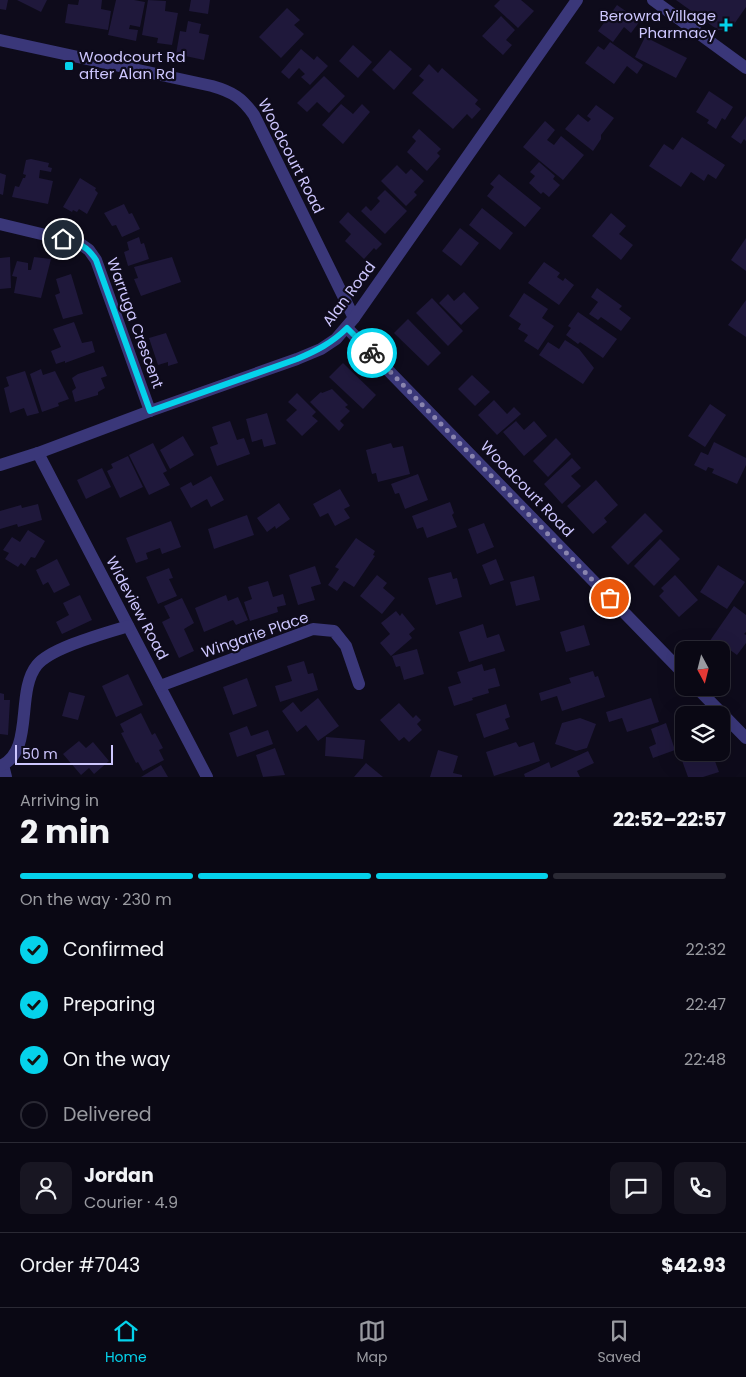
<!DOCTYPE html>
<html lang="en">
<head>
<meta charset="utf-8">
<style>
	:root { --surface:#0a0814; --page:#181622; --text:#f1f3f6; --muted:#999aa0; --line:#2a2934; --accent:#05d2eb }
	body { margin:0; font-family:Poppins,sans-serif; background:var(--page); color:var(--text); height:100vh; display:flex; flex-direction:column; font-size:19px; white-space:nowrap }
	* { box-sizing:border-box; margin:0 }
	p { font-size:16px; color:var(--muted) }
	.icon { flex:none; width:28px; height:28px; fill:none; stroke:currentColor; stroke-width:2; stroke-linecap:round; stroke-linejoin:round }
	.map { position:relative; height:777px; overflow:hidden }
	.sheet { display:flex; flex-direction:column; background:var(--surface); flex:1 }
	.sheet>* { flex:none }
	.needle { width:32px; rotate:173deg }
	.tools { position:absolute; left:675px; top:641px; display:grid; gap:10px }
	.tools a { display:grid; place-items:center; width:55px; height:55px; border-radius:10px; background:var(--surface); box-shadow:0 5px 20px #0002,0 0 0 1px var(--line); font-size:25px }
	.scale { position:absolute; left:15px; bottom:12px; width:98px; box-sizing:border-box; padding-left:5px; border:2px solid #cdc6fe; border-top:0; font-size:14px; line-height:18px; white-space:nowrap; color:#cdc6fe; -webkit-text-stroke:4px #0e0b1b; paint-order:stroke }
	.pin { position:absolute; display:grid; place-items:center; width:42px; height:42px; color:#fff; margin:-21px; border:2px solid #fff; border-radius:50%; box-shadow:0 1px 5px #0007 }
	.courier { position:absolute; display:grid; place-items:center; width:50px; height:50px; margin:-25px; border:4px solid #05d2eb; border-radius:50%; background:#fff; color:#222; box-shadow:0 1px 6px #0007 }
	.overview em { font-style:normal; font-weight:700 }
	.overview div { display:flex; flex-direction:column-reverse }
	.overview { display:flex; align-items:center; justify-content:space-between; height:85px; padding:0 20px }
	h1 { font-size:32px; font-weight:700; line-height:38px }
	.bar { display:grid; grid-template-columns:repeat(4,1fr); gap:8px 5px; align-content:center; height:60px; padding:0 20px }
	.bar i { height:6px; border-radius:4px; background:var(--line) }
	.bar .on { background:var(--accent) }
	.bar p { grid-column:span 4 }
	.line { display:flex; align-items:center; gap:12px; padding:0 20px; border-top:1px solid var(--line) }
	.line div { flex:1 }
	.round { display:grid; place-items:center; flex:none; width:52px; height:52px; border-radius:10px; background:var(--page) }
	ol { padding:0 20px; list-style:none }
	li { display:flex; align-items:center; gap:15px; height:55px }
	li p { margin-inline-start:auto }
	li .icon { padding:5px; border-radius:50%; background:var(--accent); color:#111; stroke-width:4 }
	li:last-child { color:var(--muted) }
	li i { width:28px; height:28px; border:2px solid var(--line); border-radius:50% }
	.menu { display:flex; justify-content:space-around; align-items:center; height:70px; border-top:1px solid var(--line); background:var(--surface); font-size:14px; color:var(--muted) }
	.menu a { display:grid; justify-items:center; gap:2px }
	.menu .on { color:var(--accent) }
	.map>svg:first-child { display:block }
	.building { fill:#1f183b }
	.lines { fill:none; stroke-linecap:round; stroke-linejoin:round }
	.minor { stroke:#3a3779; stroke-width:12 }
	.done { stroke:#8a85af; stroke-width:5; stroke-dasharray:0 9 }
	.route { stroke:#05d2eb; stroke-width:6 }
	.poi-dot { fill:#05d2eb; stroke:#0e0b1b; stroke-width:2 }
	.labels { text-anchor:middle; stroke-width:4.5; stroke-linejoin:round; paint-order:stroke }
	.poi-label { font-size:15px; fill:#cdc6fe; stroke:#0e0b1b; text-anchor:end }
	.street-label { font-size:15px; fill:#cdc6fe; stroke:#0e0b1b }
</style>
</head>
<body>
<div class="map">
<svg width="746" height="777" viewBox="0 0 746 777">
	<rect width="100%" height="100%" fill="#0e0b1b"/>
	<g class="building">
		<path d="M0,0H8L6,10L0,9Z"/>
		<path d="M17,0H47L41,12Z"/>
		<path d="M79,0H102L101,9L111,11L108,30L65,23L68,4L78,5Z"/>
		<path d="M116,0H134L145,2L140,27L130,25L129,29L138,30L136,41L108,35Z"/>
		<path d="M148,0L166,1L165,11L178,13L172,45L157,43L158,38L142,35Z"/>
		<path d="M191,0H210L208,14L189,11Z"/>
		<path d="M500,0H521L534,11L518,28L494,6Z"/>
		<path d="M676,0H746V7L730,30H718Z"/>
		<path d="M617,5L640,21L631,33L624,27L613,42L598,31Z"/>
		<path d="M287,8L300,20L294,25L304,34L281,58L259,37Z"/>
		<path d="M501,16L515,30L506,40L512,45L503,55L482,36Z"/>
		<path d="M188,21L201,24L199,33L209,35L204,60L176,54L180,31L186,32Z"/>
		<path d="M645,37L687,58L676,78L635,57Z"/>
		<path d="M610,42L643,65L637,74L627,66L614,84L585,63L598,46L604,50Z"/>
		<path d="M353,45L372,62L358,78L339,61Z"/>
		<path d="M301,49L314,60L317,56L328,66L310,85L301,77L305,74L299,68L289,79L281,72Z"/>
		<path d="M390,50L412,69L394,90L372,70Z"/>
		<path d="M429,64L438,73L442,68L478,100L475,104L481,109L472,119L467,114L453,129L412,93L424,80L419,76Z"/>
		<path d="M324,76L345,96L329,113L317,102L307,112L297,103Z"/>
		<path d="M709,91L733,107L725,120L722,118L716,129L707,123L709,120L696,112Z"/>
		<path d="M341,104L353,114L362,104L370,112L343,144L322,125Z"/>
		<path d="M596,105L614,118L601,135V139L593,151L565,129L578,114L588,122L591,119L587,116Z"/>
		<path d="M746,116V141L744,139L741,144L731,137Z"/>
		<path d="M545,121L555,130L547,140L554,145L561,136L584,155L563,180L523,147Z"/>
		<path d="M419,129L441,149L437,153L440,156L427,171L407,152L416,141L412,137Z"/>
		<path d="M682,137L725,165L716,179L708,174L704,181L691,172L681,187L649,166L664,144L673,150Z"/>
		<path d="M31,159L49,163L48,167L52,168L51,172L40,170L39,178L53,181L48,204L12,197L15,186L19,187L23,178H25L26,175L23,174L26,160Z"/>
		<path d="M539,162L555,176L553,179L560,185L549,197L543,192L541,194L529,183L535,176L530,172Z"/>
		<path d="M397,165L406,174L411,169L424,181L414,192L417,195L406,206L381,181Z"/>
		<path d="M0,173L6,175L3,195L0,194Z"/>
		<path d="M499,174L541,208L525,227L487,196L494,187L490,184Z"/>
		<path d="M80,178L96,188L95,190L98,193L87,214L79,209L77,212L73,210L72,212L63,207Z"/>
		<path d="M385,190L407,211L385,234L361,211L366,206L371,211L380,201L377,198Z"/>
		<path d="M124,204L129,214L132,213L140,229L122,237L116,225L112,226L104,213Z"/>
		<path d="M482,208L513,233L500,250L469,225Z"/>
		<path d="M348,212L382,244L376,250L374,248L364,259L345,241L351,234L339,222Z"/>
		<path d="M611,213L626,226L619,234L633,245L621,260L592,236Z"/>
		<path d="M460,228L479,243L461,266L442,251Z"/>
		<path d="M139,237L141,244L144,243L149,259L128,266L124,252L129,250L127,242Z"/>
		<path d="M746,238V271L731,260Z"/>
		<path d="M10,257L11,288L0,289V258Z"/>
		<path d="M34,257L51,259L41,298L14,293L17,277L12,276L17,261L28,263V270H31Z"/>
		<path d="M172,257L181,282L141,296L134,279L138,278L134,267Z"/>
		<path d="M544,262L560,273L557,277L563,281L565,278L574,285L559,305L528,283Z"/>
		<path d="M71,274L83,314L63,319L55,295L60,293L56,279Z"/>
		<path d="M597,288L622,306L619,309L631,318L621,331L601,317L598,320L589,314L598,302L591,297Z"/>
		<path d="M464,292L479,308L461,325L439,303L448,294L454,301Z"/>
		<path d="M524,293L548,309L542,318L554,326L538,350L524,341L528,335L518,329L521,324L509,316Z"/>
		<path d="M432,298L463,331L448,346L416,313Z"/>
		<path d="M746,300V337L728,325Z"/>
		<path d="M578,312L617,339L603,358L580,342L578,344L566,335L571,328L568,326Z"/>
		<path d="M408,319L441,353L428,366L394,333Z"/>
		<path d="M74,322L82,343L92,341L95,352L65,363V361L56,364L51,351L61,347L53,329Z"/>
		<path d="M166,333L178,363L168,366V362L158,365L149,338Z"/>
		<path d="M565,340L579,349L594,368L583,384L539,355L548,342L559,349Z"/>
		<path d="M343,363L376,395L363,409L329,377Z"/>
		<path d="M103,366L107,376L101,378L105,388L98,392V395L75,402L72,391L76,388L72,378L78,374Z"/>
		<path d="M41,369L43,375L55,371L69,399L58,403L59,406L42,412L30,374Z"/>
		<path d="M25,371L39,413L27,416L24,408L10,413L4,388L9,386L6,377Z"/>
		<path d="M472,375L490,392L475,406L458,389Z"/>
		<path d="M332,389L348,405L345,407L350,411L340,421L344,425L339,431L310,402L321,392L322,393Z"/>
		<path d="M297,393L316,412L312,416L318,421L302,436L286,420L297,410L288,402Z"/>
		<path d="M494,400L507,414L514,407L521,414L497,435L478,415Z"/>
		<path d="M710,404L726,415L705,447L688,436Z"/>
		<path d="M267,413L276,444L264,447L262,439L252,442L246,419Z"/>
		<path d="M230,421L237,440L244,438L250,454L217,466L210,447L218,444L212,427Z"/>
		<path d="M516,421L524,430L534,421L547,436L524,456L503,432Z"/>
		<path d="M183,436L194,455L170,469L160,450Z"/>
		<path d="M556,438L571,454L548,477L533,461Z"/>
		<path d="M714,442L746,458V465L737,484L712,473L714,469L708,467L706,471L694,465L701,452L708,455Z"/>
		<path d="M153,443L167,471L163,473L170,485L149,495L129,455Z"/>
		<path d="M391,443L393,448L403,446L410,474L378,482L376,473L372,474L366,450Z"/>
		<path d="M128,456L143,487L120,498L107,471L113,468L111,464Z"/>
		<path d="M572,458L581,468L571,476L581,486L562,504L544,484Z"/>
		<path d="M102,468L111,487L86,499L77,480Z"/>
		<path d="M418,474L428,500L405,509L399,493L395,494L391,484Z"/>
		<path d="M211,476L224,500L211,507L207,499L191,508L180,488L191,482L193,486Z"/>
		<path d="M596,480L618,505L604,518L607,522L593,534L567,506Z"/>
		<path d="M340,489L350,506L344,509L350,518L335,526L328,513L320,517L313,504Z"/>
		<path d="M450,502L454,513L452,515L457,527L427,538L423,527L417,529L412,516Z"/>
		<path d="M279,503L290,519L276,529L275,526L267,532L257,518Z"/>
		<path d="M38,504L42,520L18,527L17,524L0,529V511L21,505L22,508Z"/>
		<path d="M645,513L663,531L628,565L611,547Z"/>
		<path d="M247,515L254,535L214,549L208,529Z"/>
		<path d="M171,521L181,547L162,554L160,548L146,553L148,559L136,563L126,538Z"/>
		<path d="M484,523L494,547L477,554L468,529Z"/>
		<path d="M28,530L45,541L35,558L31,557L25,566L21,563L18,567L5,559L9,553L3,550L12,537L20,542Z"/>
		<path d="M356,538L375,551L373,555L375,556L354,587L344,581L337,591L328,585L339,569L335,567Z"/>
		<path d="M660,539L680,559L654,586L634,566Z"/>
		<path d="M57,559L70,585L54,593L48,582L43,585L36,570Z"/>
		<path d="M496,559L504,580L490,585L482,565Z"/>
		<path d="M718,565L745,582L727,609L700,592Z"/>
		<path d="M315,566L321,584L311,587L315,600L298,605L289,575Z"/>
		<path d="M169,568L173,578L169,579L177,596L158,604L146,577Z"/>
		<path d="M451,572L453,579L457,578L462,597L436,605L428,578Z"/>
		<path d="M377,575L387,583L383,588L395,598L382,614L360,596Z"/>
		<path d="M675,575L698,600L679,617L659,596L664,591L661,588Z"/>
		<path d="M534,576L540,600L516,606L510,582Z"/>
		<path d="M268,581L273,597L283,594L286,605L277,607L278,612L250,621L244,602L252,599L248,587Z"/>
		<path d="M80,595L92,620L62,634L56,622L69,615L63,603Z"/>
		<path d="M226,595L228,601L238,597L248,620L236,625L233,620L204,632L195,608Z"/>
		<path d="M182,598L194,623L184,629L194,651L179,658L162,622L170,618L164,606Z"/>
		<path d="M734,606L746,615V632L744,634L746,635V643L737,655L722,644L717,650H714L707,645Z"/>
		<path d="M396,611L400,616L402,613L415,629L409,634L412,638L391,656L380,643L390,634L381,623Z"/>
		<path d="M483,624L487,638L499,634L505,651L469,662L459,632Z"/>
		<path d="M584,625L590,645L566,652L560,632Z"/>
		<path d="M417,649L424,674L404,680L400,666L396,667L392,656Z"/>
		<path d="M304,661L308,674L313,673L318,690L280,702L275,686L292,681L287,666Z"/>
		<path d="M482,664L484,671L495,668L500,686L488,689L489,693L472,698L473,700L454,706L448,687L461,683L457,672Z"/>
		<path d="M593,671L595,677L598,676L605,697L562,711L557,696L541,701L539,693L571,683L569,678Z"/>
		<path d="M128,674L143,705L116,717L102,686Z"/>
		<path d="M247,678L257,706L233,715L223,687Z"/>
		<path d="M69,692L85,696L78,720L62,716Z"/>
		<path d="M0,693L4,694V700H10L8,735L0,734Z"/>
		<path d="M318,698L339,726L318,741L306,725L297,732L282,711L293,702L301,712Z"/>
		<path d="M651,698L659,722L627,732L622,718L609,722L606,712Z"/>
		<path d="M399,703L413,718L416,715L421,720L417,724L422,730L409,742L404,737L399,741L380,720Z"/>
		<path d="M506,704L510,717L505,719L509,729L484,738L476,714Z"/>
		<path d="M141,713L152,735L155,733L163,748L159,750L164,760L143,771L138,762L136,763L121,733L124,732L120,724Z"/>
		<path d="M580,718L596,724L587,748L576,751L555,744L562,723Z"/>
		<path d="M666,723L675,750L653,758L649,747L656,744L651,729Z"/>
		<path d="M247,726L251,736L268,730L273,744L237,757L229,733Z"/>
		<path d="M326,737L365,740L363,759L325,756Z"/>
		<path d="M79,741L86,748L93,742L109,761L94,774L89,768L81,775L63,754Z"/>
		<path d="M516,742L519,747L534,742L540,761L494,776L486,752Z"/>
		<path d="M275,748L285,775L263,777L256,755Z"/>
		<path d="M438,750L458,756L453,773L462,775V777H430Z"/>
		<path d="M588,751L594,763L577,771L580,777H525L524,774L549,762L551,768Z"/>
		<path d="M688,752H706L707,755L712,753L719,772L703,777H688L680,755Z"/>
		<path d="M366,763L383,777H354Z"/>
		<path d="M161,765L168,777H141Z"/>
	</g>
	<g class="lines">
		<g class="minor">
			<path d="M653,0L746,68"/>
			<path d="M0,40L212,86C233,92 242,98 254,115L354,318"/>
			<path d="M0,224L79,243L89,250L96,260L150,411"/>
			<path d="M347,328L684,674"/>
			<path d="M38,453L207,777"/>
			<path d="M0,465L38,453L150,411L297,359L321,349L336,339L354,318L577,0"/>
			<path d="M160,686L313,629L334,631L346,646L359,684"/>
			<path d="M697,688L746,738"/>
			<path d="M3,765L6,777"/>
			<path d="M0,766C35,752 15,692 37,665C52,647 104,634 128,626"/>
		</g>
	</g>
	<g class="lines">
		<path class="done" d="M372,353L610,598"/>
		<path class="route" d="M63,239C79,243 87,246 96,260L150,411L297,359C316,351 332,343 347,328L372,353"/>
	</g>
	<g class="poi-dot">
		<path d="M723.5 17.5h5v5h5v5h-5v5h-5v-5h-5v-5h5z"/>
		<rect x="64" y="61" width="10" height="10" rx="2.5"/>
	</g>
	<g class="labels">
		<g class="poi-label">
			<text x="716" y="21">Berowra Village<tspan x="716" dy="17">Pharmacy</tspan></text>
			<text x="79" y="62" text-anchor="start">Woodcourt Rd<tspan x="79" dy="17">after Alan Rd</tspan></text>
		</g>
		<g class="street-label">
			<text transform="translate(291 156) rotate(63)" y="5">Woodcourt Road</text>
			<text transform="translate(349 294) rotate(-53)" y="5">Alan Road</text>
			<text transform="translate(135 323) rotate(70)" y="5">Warruga Crescent</text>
			<text transform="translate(527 489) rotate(46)" y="5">Woodcourt Road</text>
			<text transform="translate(137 608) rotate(62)" y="5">Wideview Road</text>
			<text transform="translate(255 635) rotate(-19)" y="5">Wingarie Place</text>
		</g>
	</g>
</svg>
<div class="tools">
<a><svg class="needle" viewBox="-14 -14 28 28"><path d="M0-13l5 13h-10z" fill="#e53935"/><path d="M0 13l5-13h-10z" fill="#999aa0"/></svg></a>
<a><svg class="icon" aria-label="layers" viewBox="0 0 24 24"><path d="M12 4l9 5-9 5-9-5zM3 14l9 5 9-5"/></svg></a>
</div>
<div class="scale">50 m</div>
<div class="pin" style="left:610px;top:598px;background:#ea580c"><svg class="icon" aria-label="bag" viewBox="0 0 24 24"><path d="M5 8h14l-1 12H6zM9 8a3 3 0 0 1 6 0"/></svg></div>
<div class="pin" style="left:63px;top:239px;background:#1f2937"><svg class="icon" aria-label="home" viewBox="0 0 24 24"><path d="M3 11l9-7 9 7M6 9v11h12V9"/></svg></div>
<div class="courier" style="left:372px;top:353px"><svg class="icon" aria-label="bike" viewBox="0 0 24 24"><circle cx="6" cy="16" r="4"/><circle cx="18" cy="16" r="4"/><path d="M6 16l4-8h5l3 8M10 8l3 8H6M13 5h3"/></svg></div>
</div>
<section class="sheet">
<div class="overview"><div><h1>2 min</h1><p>Arriving in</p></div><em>22:52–22:57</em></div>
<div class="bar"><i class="on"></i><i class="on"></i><i class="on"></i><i></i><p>On the way · 230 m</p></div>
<ol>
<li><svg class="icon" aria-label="check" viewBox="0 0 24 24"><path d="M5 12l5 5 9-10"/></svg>Confirmed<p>22:32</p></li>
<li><svg class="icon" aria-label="check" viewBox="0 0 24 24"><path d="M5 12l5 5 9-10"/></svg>Preparing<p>22:47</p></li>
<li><svg class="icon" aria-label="check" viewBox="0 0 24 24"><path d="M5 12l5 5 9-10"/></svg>On the way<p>22:48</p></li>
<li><i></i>Delivered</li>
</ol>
<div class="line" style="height:90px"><a class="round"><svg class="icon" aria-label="person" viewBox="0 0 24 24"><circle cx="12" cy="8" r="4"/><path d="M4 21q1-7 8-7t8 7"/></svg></a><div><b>Jordan</b><p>Courier · 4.9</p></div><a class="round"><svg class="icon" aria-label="chat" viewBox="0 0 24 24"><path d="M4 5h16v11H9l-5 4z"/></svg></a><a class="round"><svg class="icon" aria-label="phone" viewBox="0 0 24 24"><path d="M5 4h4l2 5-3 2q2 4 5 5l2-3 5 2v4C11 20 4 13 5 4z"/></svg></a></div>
<div class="line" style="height:65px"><div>Order #7043</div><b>$42.93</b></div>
</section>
<nav class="menu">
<a class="on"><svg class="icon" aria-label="home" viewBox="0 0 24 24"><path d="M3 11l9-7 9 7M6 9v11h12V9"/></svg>Home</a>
<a><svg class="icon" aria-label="map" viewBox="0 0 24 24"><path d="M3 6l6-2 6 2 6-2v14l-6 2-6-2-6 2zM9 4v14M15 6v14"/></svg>Map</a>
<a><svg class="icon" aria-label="saved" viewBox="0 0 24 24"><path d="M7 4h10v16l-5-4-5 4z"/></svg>Saved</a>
</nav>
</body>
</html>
